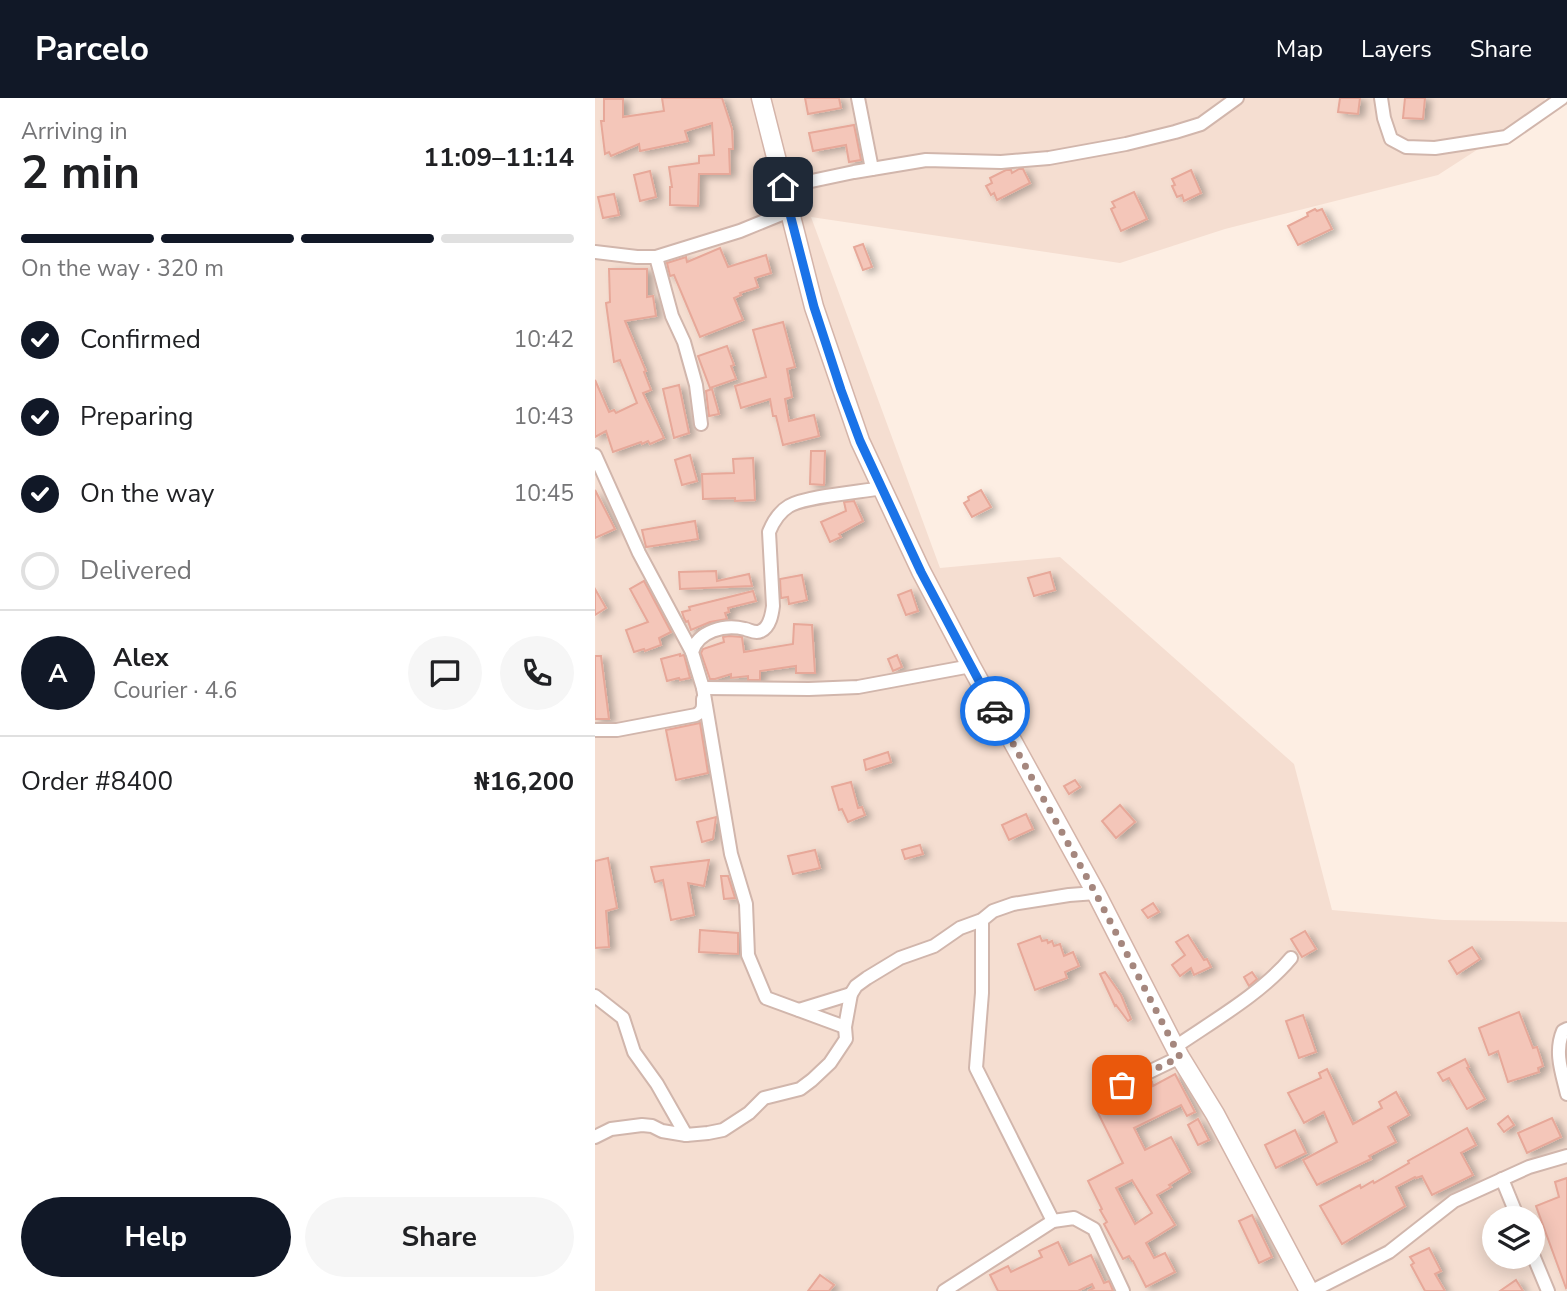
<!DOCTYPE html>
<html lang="en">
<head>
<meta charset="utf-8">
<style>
	:root { --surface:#fff; --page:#f6f6f6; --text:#202124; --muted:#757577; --line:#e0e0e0; --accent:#111827 }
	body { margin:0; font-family:"Nunito Sans",sans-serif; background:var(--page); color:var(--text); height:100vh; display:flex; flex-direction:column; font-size:26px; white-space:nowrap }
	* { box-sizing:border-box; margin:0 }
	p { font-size:23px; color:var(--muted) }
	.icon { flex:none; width:38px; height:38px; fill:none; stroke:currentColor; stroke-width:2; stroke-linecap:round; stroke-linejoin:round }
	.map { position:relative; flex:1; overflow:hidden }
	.panel { display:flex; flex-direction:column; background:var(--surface); width:595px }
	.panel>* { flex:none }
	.buttons { position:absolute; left:887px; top:1108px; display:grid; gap:14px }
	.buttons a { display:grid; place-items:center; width:63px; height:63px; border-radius:50%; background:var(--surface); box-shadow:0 4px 18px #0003; font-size:35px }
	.pin { position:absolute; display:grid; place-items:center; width:60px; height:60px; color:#fff; margin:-30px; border-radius:14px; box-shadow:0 4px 10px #0006 }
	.courier { position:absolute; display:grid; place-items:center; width:70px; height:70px; margin:-35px; border:5px solid #1a73e8; border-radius:50%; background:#fff; color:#222; box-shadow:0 2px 9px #0007 }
	.headline em { font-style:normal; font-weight:700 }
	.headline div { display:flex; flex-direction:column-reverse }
	.headline { display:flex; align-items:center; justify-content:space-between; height:119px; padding:0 21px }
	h1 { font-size:46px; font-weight:700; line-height:52px }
	.bar { display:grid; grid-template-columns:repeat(4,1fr); gap:10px 7px; align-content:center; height:84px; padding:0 21px }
	.bar i { height:9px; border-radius:5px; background:var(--line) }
	.bar .current { background:var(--accent) }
	.bar p { grid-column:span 4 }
	.line { display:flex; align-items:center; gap:18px; padding:0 21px; border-top:2px solid var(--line) }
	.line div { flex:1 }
	.round { display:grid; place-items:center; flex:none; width:74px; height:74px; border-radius:37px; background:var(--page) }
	ol { padding:0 21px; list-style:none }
	li { display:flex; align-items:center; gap:21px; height:77px }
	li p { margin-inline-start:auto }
	li .icon { padding:7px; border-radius:50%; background:var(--accent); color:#fff; stroke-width:4 }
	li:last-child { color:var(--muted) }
	li i { width:38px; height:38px; border:4px solid var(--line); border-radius:50% }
	.cta { display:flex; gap:14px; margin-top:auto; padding:14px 21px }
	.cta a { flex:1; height:80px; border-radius:42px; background:var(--accent); color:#fff; font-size:28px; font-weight:700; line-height:80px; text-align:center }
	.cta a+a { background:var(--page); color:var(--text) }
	header { display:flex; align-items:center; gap:42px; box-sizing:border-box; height:98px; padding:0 35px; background:var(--accent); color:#fff }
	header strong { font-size:33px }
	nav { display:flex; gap:38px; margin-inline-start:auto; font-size:24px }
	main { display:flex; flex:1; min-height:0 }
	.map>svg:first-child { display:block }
	.residential { fill:#f5ded1; fill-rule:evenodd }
	.building { fill:#f4c6b9; stroke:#e7a899; stroke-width:2; fill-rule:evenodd; filter:url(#shadow) }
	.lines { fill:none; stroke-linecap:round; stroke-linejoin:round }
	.street-casing { stroke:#d1b6ac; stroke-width:16 }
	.secondary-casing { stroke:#d4b4a9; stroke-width:21 }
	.street { stroke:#fff; stroke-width:12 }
	.secondary { stroke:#fff; stroke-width:18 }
	.done { stroke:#a5877e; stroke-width:7; stroke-dasharray:0 12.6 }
	.route { stroke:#1a73e8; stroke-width:9 }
</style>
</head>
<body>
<header>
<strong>Parcelo</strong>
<nav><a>Map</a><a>Layers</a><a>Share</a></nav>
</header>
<main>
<section class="panel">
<div class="headline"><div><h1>2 min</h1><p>Arriving in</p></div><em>11:09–11:14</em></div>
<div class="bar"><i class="current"></i><i class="current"></i><i class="current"></i><i></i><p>On the way · 320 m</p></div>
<ol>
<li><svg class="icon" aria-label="check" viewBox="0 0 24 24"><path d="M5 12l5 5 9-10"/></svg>Confirmed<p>10:42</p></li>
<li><svg class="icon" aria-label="check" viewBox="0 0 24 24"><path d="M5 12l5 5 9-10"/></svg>Preparing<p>10:43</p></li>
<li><svg class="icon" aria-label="check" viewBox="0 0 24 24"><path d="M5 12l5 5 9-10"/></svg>On the way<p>10:45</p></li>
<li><i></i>Delivered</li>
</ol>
<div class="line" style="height:126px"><b class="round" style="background:var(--accent);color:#fff">A</b><div><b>Alex</b><p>Courier · 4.6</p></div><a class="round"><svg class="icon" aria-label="chat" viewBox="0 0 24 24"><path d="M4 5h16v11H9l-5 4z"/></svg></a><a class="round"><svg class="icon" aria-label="phone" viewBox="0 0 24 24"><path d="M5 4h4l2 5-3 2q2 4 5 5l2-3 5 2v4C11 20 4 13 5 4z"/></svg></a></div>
<div class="line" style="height:91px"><div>Order #8400</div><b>₦16,200</b></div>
<div class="cta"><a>Help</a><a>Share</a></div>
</section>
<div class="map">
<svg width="972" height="1193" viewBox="0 0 972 1193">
	<defs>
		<filter id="shadow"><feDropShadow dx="5.5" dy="3" stdDeviation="3.5" flood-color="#0004"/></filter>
	</defs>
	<rect width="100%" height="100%" fill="#fdeee3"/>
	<path class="residential" d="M0,0H950L947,10L843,77L630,131L525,165L216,119L345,470L465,459L699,666L737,812L849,822L972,824V1193H0ZM900,1120H938V1158H900Z"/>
	<g class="building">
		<path d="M67,0H127L137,31L138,51H134L135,76H104L103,108L75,107V89H77L74,69L104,65V58L119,57L117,25L90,33L93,43L45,53L44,46L16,58L14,54L10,56L6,23H9V1H28V19L69,13Z"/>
		<path d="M210,0H244L246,10L213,16Z"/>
		<path d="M745,0H765L763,16L743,14Z"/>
		<path d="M810,0H830L828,21L808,20Z"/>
		<path d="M259,27L266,62L254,64L251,47L218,53L214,35Z"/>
		<path d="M424,71H428L435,85L402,102L399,95L396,97L391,88L397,85L395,80L411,72H416L417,75Z"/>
		<path d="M596,72L606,95L589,103L587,97L582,99L577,88L580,87L577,81Z"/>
		<path d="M55,73L61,99L45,103L39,77Z"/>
		<path d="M539,94L552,121L526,133L516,111L520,109L517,104Z"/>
		<path d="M19,96L24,117L8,120L3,99Z"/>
		<path d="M720,111L722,113L727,111L737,131L703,147L693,128L713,118L712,115Z"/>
		<path d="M268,146L277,169L268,172L259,149Z"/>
		<path d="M125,150L133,169L171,157L176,175L160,180L163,189L145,195L146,197L139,200L148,222L105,239L79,177L75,178L72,165L91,159L92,164Z"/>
		<path d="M14,171H52V199L58,198L61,218L30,223L51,273L49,274L56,292L48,295L69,340L55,346L53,343L47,346L46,344L18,354L11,333L0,339V282L14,314L19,312L21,315L42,305L25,262L19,264L11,205L15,204Z"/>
		<path d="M188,224L200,269L192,271L197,299L190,301L194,323L219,317L224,338L188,347L181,318H178L175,301L146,310L140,288L171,279L158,232Z"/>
		<path d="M132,248L139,267L136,268L141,281L115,290L103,258Z"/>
		<path d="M84,287L94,335L79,340L68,291Z"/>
		<path d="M117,291L124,316L114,318L111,293Z"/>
		<path d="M216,353H230L229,387L215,386Z"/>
		<path d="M95,357L102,383L87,387L80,362Z"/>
		<path d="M158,360L160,402L140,403V400L108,401L107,376L139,375L138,361Z"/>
		<path d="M0,392L20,431L0,440Z"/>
		<path d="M386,392L396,409L377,419L369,405L374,402L373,399Z"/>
		<path d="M259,403L268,423L244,436L246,439L235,444L226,424L251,413L249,404Z"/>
		<path d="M100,423L103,441L51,449L47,432Z"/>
		<path d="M121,473L122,483L154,476L157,488L85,491L84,474Z"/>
		<path d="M455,474L460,492L439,498L433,480Z"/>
		<path d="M207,477L212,502L194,506L193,499L186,500L185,481Z"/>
		<path d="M49,483L76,534L64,540L66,547L50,553L49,551L39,554L31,532L53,524L35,491Z"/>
		<path d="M0,491L11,510L0,517Z"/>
		<path d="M316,492L323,513L311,517L303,497Z"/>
		<path d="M158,493L161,503L133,510L134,514L130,515L132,521L115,524L96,532L93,523L91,524L89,520L87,514L95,512L94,509Z"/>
		<path d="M199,526L217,527L220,575H201V568L165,573V582H153V578L136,580V576L120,581H115L106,555L108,551L129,544L128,539L134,538L147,539L149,554L198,546Z"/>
		<path d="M85,556V558L89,557L95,580L85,582L84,580L72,583L66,561Z"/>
		<path d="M302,557L307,569L298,573L293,561Z"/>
		<path d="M0,558H6L14,621H0Z"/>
		<path d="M105,625L113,675L81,682L71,632Z"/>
		<path d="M293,654L296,664L271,672L269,662Z"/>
		<path d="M480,682L485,689L474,696L469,688Z"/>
		<path d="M256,684L263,710L267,709L270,717L253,724L247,711L244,712L237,689Z"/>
		<path d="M525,707L540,724L521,740L507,723Z"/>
		<path d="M431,716L438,731L414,742L407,727Z"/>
		<path d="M121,719L118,741L107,744L102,724Z"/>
		<path d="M325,747L328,756L310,761L307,752Z"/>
		<path d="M220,752L225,770L198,776L193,758Z"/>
		<path d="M13,760L22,810L11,813L14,849L0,850V763Z"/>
		<path d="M114,762L109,788L93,785L99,817L76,822L68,782L60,784L56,769Z"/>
		<path d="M126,778H133L140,800L129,801Z"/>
		<path d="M558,805L564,814L553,820L547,812Z"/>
		<path d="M105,832L143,835V856L104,854Z"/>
		<path d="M710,833L721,851L707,859L696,841Z"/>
		<path d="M593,837L609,862L612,861L616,869L599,877L596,870L585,878L577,867L590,857L581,844Z"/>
		<path d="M445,838L447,843L452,842L453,845L457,843L459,848L465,846L469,858L478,854L484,868L470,874L472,880L440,892L423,846Z"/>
		<path d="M877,849L885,861L862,876L854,863Z"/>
		<path d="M510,874L526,897L536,921L533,923L521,907L520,908L505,876Z"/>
		<path d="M657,874L662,881L654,888L649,879Z"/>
		<path d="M924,914L938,950L942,949L948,968L943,970L944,974L913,984L903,953L894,957L884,930Z"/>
		<path d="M708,917L721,954L704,960L691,923Z"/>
		<path d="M870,961L874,969L872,970L890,1001L872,1011L854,980L848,983L843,975Z"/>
		<path d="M732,971L758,1026L787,1010L784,1004L801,994L814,1017L793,1029L801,1044L774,1058L776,1061L722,1087L708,1062L742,1044L729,1014L709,1025L693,995L726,980L724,975Z"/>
		<path d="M580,976L600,1014L592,1018L586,1007L539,1030L550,1052L576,1039L595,1074L574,1087L576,1089L562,1097L580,1127L551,1145L559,1160L570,1155L580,1174L551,1189L538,1163H537L534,1158L528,1161L509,1126L512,1124L505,1112L507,1111L493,1083L528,1065L500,1009L557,984L558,988ZM537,1082L557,1115L540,1126L521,1090Z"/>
		<path d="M913,1018L919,1027L909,1034L903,1026Z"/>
		<path d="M957,1020L966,1039L932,1055L923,1035Z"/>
		<path d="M603,1021L614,1042L603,1047L593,1027Z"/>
		<path d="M872,1030L881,1047L866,1055L878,1077L837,1097L827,1078L821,1080L820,1079L801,1089L810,1108L747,1146L725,1108L765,1087L766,1090L778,1083L779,1085L814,1065L813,1063Z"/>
		<path d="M700,1032L711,1055L681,1070L670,1047Z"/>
		<path d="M972,1080V1189L971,1190L941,1108L964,1099L960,1084Z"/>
		<path d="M657,1117L677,1159L664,1165L644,1123Z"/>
		<path d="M463,1144L474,1167L496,1157L509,1185L514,1183L518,1193H493L499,1190L497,1186L483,1193H403L395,1177L413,1168L416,1174L447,1159L444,1153Z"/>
		<path d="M834,1150L846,1173L840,1176L850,1193H830L816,1167L819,1165L815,1159Z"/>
		<path d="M225,1177L239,1187L234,1193H213Z"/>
		<path d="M921,1182L928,1193H905Z"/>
	</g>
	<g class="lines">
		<defs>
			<g id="street">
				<path d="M263,0L277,71"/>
				<path d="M786,0L789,20L796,41L811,49L840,50L911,39L967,0"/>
				<path d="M188,89L259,74L331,62L406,64L454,60L531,46L580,34L606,26L642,0"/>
				<path d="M0,154L42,159H61L145,133L194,113"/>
				<path d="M61,159L77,218L89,244L101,287L106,326"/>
				<path d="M0,357L44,455L97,554"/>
				<path d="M108,590L214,591L263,589L376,568"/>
				<path d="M0,632H22L101,617C109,613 108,608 108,601"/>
				<path d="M387,822V895L381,970L458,1123"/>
				<path d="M0,898L28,920L39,954L62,986L91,1037"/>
				<path d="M204,912L256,896"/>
				<path d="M250,929L171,900L153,857L151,806L136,756L108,590L97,554C103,533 129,526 150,531C155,532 160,536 166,533C175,529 177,516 178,508L174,434C178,424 184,414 194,408C212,398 265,394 287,390"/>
				<path d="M972,931L968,933C959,954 967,975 972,996"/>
				<path d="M580,949C618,923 667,895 696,860"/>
				<path d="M527,987L585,959"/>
				<path d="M0,1039L16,1031L47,1027L57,1028L67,1033L91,1037L113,1035L128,1032L154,1015L169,1000L205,991L217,982L235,965L251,941L250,929L256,896L261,888L272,880L305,860L339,848L365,830L387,822L398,813L418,806L474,797L501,795"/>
				<path d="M907,1081L923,1120"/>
				<path d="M938,1157L953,1193"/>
				<path d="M349,1193L458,1123L479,1120L499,1131L528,1193"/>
				<path d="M717,1193L794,1154L859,1103L934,1069L972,1058"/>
			</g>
			<path id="secondary" d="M166,0L219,209L265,343L326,473L376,568L501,795L585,959L620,1016L714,1193"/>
		</defs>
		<use href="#street" class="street-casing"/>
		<use href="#secondary" class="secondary-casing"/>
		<use href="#street" class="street"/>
		<use href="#secondary" class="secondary"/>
	</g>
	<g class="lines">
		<path class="done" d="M400,613L501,796L585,959L527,987"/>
		<path class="route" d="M188,89L219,209L246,292L265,343L326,474L400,613"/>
	</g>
</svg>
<div class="buttons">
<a><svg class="icon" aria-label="layers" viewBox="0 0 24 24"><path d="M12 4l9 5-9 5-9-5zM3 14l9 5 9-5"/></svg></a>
</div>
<div class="pin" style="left:527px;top:987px;background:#ea580c"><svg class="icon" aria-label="bag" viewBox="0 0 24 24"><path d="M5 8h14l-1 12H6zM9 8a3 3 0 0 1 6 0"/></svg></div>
<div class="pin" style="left:188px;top:89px;background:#1f2937"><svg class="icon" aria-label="home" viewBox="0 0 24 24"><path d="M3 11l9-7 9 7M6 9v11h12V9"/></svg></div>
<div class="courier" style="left:400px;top:613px"><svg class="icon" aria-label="car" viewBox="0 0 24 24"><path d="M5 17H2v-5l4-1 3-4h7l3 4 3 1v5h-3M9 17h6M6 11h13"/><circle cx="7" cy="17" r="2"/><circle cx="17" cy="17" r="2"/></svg></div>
</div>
</main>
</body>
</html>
